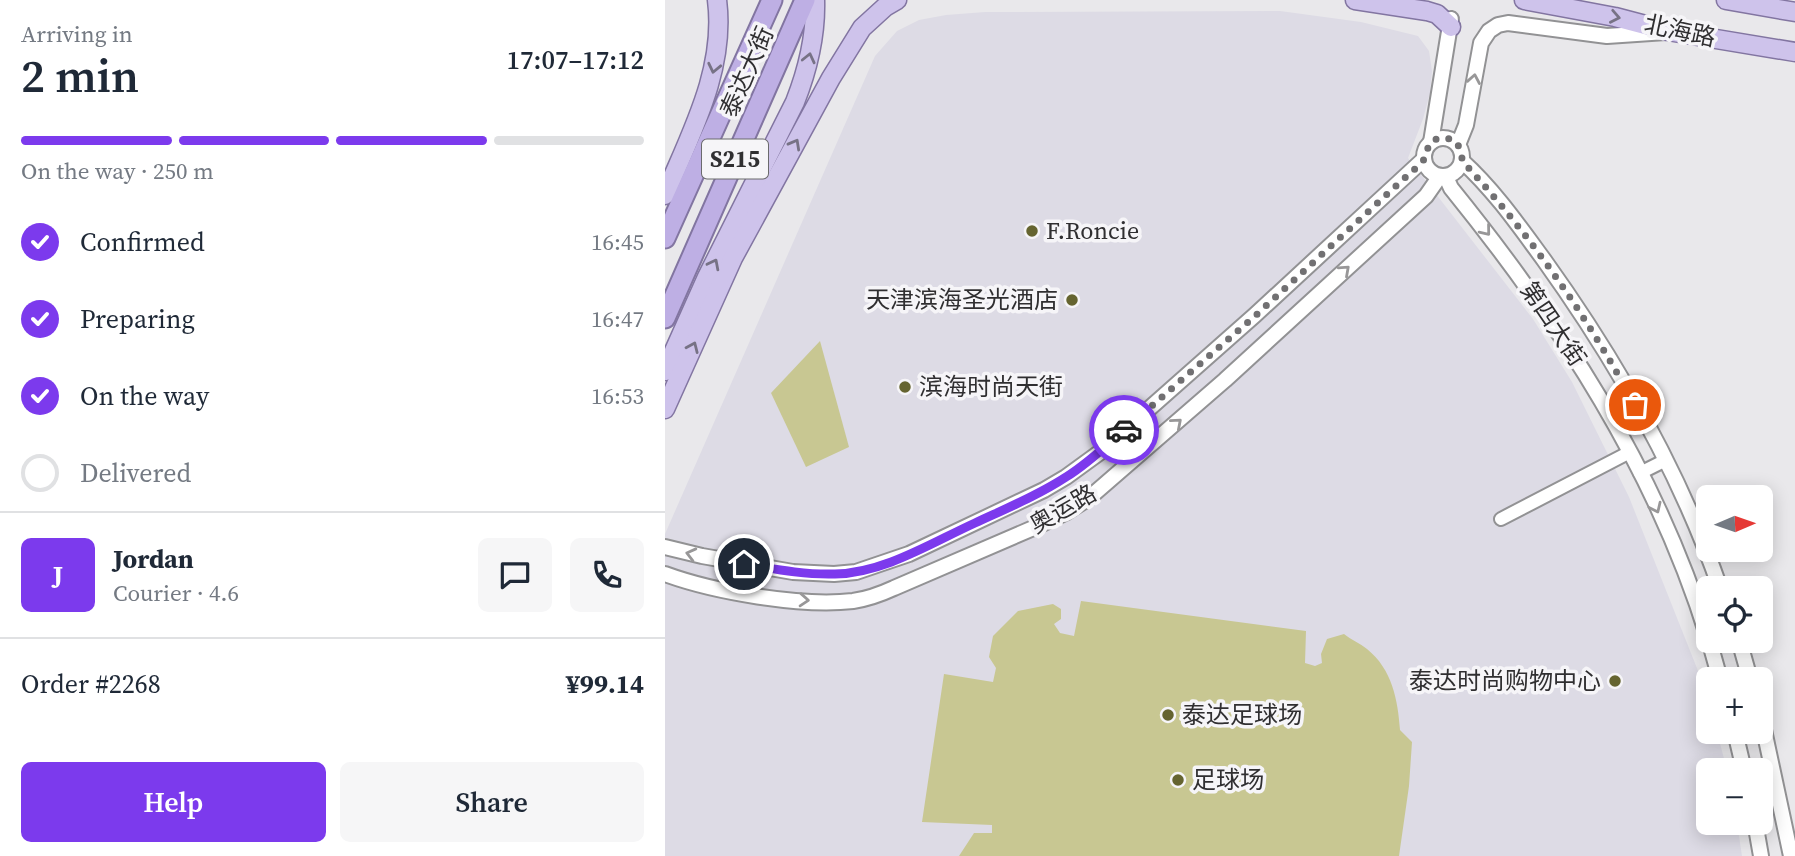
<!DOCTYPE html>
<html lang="en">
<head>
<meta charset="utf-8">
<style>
	:root { --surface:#fff; --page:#f6f6f7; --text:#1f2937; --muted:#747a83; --line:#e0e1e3; --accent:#7c3aed }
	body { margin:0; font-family:"Source Serif 4","Noto Sans SC",serif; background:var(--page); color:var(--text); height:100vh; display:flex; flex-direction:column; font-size:26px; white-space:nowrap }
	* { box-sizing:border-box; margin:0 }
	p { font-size:23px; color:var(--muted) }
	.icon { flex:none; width:38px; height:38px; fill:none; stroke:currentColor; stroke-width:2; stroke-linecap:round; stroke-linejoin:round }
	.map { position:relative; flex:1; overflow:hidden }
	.sheet { display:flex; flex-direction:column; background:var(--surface); width:665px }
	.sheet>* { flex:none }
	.needle { width:46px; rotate:88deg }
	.tools { position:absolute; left:1031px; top:485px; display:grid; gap:14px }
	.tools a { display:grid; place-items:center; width:77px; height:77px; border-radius:10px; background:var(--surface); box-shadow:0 4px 18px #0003; font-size:35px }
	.pin { position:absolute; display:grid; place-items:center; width:60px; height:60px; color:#fff; margin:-30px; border:4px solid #fff; border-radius:50%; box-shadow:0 2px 7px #0007 }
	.courier { position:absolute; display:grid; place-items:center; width:70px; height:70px; margin:-35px; border:5px solid #7c3aed; border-radius:50%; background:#fff; color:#222; box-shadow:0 2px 9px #0007 }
	.head em { font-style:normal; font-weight:600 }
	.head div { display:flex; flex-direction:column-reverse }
	.head { display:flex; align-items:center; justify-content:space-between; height:119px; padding:0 21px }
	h1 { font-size:46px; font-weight:600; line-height:52px }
	.bar { display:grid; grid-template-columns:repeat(4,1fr); gap:10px 7px; align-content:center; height:84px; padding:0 21px }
	.bar i { height:9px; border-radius:5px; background:var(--line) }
	.bar .active { background:var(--accent) }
	.bar p { grid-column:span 4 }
	.line { display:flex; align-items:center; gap:18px; padding:0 21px; border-top:2px solid var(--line) }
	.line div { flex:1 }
	.round { display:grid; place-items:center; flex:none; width:74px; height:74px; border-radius:10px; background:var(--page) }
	ol { padding:0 21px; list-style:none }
	li { display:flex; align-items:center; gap:21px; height:77px }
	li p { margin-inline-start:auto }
	li .icon { padding:7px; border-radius:50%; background:var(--accent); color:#fff; stroke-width:4 }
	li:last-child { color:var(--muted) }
	li i { width:38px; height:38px; border:4px solid var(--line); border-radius:50% }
	.cta { display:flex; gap:14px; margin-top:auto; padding:14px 21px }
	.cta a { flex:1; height:80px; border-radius:10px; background:var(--accent); color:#fff; font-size:28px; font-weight:600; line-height:80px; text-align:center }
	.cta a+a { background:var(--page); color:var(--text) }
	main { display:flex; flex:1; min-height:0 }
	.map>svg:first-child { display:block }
	.built { fill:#dddbe5 }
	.green { fill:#c8c792 }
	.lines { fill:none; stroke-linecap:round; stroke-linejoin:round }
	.minor-casing { stroke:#929294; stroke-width:16 }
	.tertiary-casing { stroke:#929294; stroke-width:18 }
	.primary-casing { stroke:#8275a1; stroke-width:21 }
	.trunk-casing { stroke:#8275a1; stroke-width:23 }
	.minor { stroke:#fff; stroke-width:12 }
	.tertiary { stroke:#fff; stroke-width:14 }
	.primary { stroke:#cec3eb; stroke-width:18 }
	.trunk { stroke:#beafe4; stroke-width:19 }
	.oneway { stroke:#777285 }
	.oneway2 { stroke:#989798 }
	.done { stroke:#717072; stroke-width:7; stroke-dasharray:0 12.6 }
	.route { stroke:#7c3aed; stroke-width:9 }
	.poi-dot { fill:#656430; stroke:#f6f5f8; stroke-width:2.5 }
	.labels { text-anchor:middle; stroke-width:7; stroke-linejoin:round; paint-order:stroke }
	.shield { fill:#f6f5f8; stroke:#6b6a6d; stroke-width:2 }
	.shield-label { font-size:23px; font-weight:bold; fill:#302f31 }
	.street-label { font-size:24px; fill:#302f31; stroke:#f6f5f8 }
	.poi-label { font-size:24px; fill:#302f31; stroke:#f6f5f8; text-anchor:start }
</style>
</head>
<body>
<main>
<section class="sheet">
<div class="head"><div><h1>2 min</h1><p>Arriving in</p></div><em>17:07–17:12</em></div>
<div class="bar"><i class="active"></i><i class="active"></i><i class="active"></i><i></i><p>On the way · 250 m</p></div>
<ol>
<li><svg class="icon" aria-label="check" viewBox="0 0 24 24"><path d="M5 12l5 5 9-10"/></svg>Confirmed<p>16:45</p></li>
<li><svg class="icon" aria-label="check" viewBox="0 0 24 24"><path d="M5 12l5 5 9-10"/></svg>Preparing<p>16:47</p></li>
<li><svg class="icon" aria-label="check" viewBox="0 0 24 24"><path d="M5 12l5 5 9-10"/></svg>On the way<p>16:53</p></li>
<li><i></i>Delivered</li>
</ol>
<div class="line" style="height:126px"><b class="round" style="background:var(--accent);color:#fff">J</b><div><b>Jordan</b><p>Courier · 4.6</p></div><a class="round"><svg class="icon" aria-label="chat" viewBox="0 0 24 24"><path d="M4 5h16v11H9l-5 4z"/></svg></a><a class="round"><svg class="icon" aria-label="phone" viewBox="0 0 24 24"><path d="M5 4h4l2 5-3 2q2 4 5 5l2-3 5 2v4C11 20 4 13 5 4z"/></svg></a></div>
<div class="line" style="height:91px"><div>Order #2268</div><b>¥99.14</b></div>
<div class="cta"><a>Help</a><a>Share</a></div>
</section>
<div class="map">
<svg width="1130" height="856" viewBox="0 0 1130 856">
	<rect width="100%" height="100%" fill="#e9e8eb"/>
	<path class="built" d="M615,11L696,22L753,36L764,51L767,71L765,93L758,119L743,158L868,319L907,382L964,497L1043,696V732H1052L1062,770H1043V822L1072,823L1077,856H0V534L210,56L232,31L254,20L281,15L320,12Z"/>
	<g class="green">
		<path d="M155,341L184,447L141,467L106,393Z"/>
		<path d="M416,601L641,631L640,663L650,666L657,663L656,654L662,639L679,634C686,640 695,643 702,649C727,669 733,700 735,730L747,742L744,786L734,856H294L309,833H327V825L257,822L279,674L328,682L331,668L324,657L328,636L353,611L388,604L396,609V619L389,624L395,633L409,636Z"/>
	</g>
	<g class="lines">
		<defs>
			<g id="minor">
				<path d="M975,473L999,461"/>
				<path d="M836,519L965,452"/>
				<path d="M1046,647L1065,640"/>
			</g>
			<g id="tertiary">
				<circle cx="778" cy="157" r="19"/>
				<path d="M766,142L786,19"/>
				<path d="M793,145L801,125L816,43L824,31L833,25L843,23L942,36L1001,32"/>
				<path d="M797,161C829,190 854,226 879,260C950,359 1015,473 1055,588"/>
				<path d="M781,177L786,188C896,324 991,469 1043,638"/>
				<path d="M0,547L37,556L128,572L169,574L191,572L244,554L379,490L401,477L434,453L590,315L759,159"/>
				<path d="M0,574C49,592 136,607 188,601C202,599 216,594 229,588L373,526L400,513L424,498L560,380L761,196L775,176"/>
				<path d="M1044,640L1055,679"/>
				<path d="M1074,640L1085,679"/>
				<path d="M1096,716L1126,856"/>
				<path d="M1070,732L1079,770"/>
				<path d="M1090,822L1096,856"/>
			</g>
			<g id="primary">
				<path d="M690,0L762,11L772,14L786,27"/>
				<path d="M859,0L950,17L1003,31L1130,52"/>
				<path d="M1061,0L1130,12"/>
				<path d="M0,195C26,133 61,69 52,0"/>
				<path d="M0,371L42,277L130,102C143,69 151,35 150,0"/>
				<path d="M0,409L68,258L166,78L197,28L220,7L232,0"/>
			</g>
			<g id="trunk">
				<path d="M0,238L107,0"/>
				<path d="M0,318L140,0"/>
			</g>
		</defs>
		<use href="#minor" class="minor-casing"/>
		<use href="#tertiary" class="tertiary-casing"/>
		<use href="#primary" class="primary-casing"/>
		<use href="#trunk" class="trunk-casing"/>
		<use href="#minor" class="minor"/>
		<use href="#tertiary" class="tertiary"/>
		<use href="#primary" class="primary"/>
		<use href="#trunk" class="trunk"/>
	</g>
	<defs><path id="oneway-chevron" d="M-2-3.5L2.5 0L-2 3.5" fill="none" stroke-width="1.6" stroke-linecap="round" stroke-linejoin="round" transform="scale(1.75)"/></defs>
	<g class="oneway">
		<use href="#oneway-chevron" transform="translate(950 17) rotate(11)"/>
		<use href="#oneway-chevron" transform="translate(144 58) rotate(-77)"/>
		<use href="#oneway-chevron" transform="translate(49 68) rotate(102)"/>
		<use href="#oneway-chevron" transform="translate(130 144) rotate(-61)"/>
		<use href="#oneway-chevron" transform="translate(49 264) rotate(-63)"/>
		<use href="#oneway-chevron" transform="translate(28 347) rotate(-66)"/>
	</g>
	<g class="oneway2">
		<use href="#oneway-chevron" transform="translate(809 79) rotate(-80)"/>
		<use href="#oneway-chevron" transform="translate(821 231) rotate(51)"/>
		<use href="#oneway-chevron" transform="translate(680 270) rotate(-42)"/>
		<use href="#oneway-chevron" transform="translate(512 423) rotate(-41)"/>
		<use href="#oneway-chevron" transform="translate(991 508) rotate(65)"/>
		<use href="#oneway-chevron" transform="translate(26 554) rotate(-166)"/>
		<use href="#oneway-chevron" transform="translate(139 600) rotate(4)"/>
	</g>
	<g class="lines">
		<path class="done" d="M459,430L590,316L744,174C748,170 757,164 759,159C763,148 764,138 779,138C799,139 793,156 800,164C867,237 923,318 970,405"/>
		<path class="route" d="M79,564C109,569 140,575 170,574C219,573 266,543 310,523C340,509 372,496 401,477C422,464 440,447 459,430"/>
	</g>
	<g class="poi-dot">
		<circle cx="367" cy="231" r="7"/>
		<circle cx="407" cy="300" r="7"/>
		<circle cx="240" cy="387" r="7"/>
		<circle cx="950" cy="681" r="7"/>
		<circle cx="503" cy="715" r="7"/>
		<circle cx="513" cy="780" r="7"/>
	</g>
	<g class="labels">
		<rect class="shield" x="37" y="139.5" width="66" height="39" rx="5"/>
		<g class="shield-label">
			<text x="70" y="167">S215</text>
		</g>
		<g class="street-label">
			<text transform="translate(1015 31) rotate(12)" y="8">北海路</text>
			<text transform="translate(82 72) rotate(-66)" y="8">泰达大街</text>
			<text transform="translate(888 324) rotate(56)" y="8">第四大街</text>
			<text transform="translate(398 509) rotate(-30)" y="8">奥运路</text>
		</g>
		<g class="poi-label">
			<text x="381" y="239">F.Roncie</text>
			<text x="393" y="308" text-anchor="end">天津滨海圣光酒店</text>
			<text x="254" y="395">滨海时尚天街</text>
			<text x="936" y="689" text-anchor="end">泰达时尚购物中心</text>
			<text x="517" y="723">泰达足球场</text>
			<text x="527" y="788">足球场</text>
		</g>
	</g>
</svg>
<div class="tools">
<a><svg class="needle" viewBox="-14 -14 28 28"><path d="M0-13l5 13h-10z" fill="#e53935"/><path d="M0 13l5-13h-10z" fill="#747a83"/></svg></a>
<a><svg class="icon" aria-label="locate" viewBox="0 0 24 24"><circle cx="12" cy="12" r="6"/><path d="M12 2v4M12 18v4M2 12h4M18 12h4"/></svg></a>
<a>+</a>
<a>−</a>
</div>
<div class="pin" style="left:970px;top:405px;background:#ea580c"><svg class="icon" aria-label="bag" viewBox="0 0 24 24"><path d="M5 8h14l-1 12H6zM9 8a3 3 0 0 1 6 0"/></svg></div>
<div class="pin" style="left:79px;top:564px;background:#1f2937"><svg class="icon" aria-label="home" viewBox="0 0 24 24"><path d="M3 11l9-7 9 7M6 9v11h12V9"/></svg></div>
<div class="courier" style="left:459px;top:430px"><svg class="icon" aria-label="car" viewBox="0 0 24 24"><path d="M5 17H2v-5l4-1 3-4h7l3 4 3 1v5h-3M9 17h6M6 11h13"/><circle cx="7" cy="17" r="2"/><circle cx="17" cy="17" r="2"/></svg></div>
</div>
</main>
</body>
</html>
